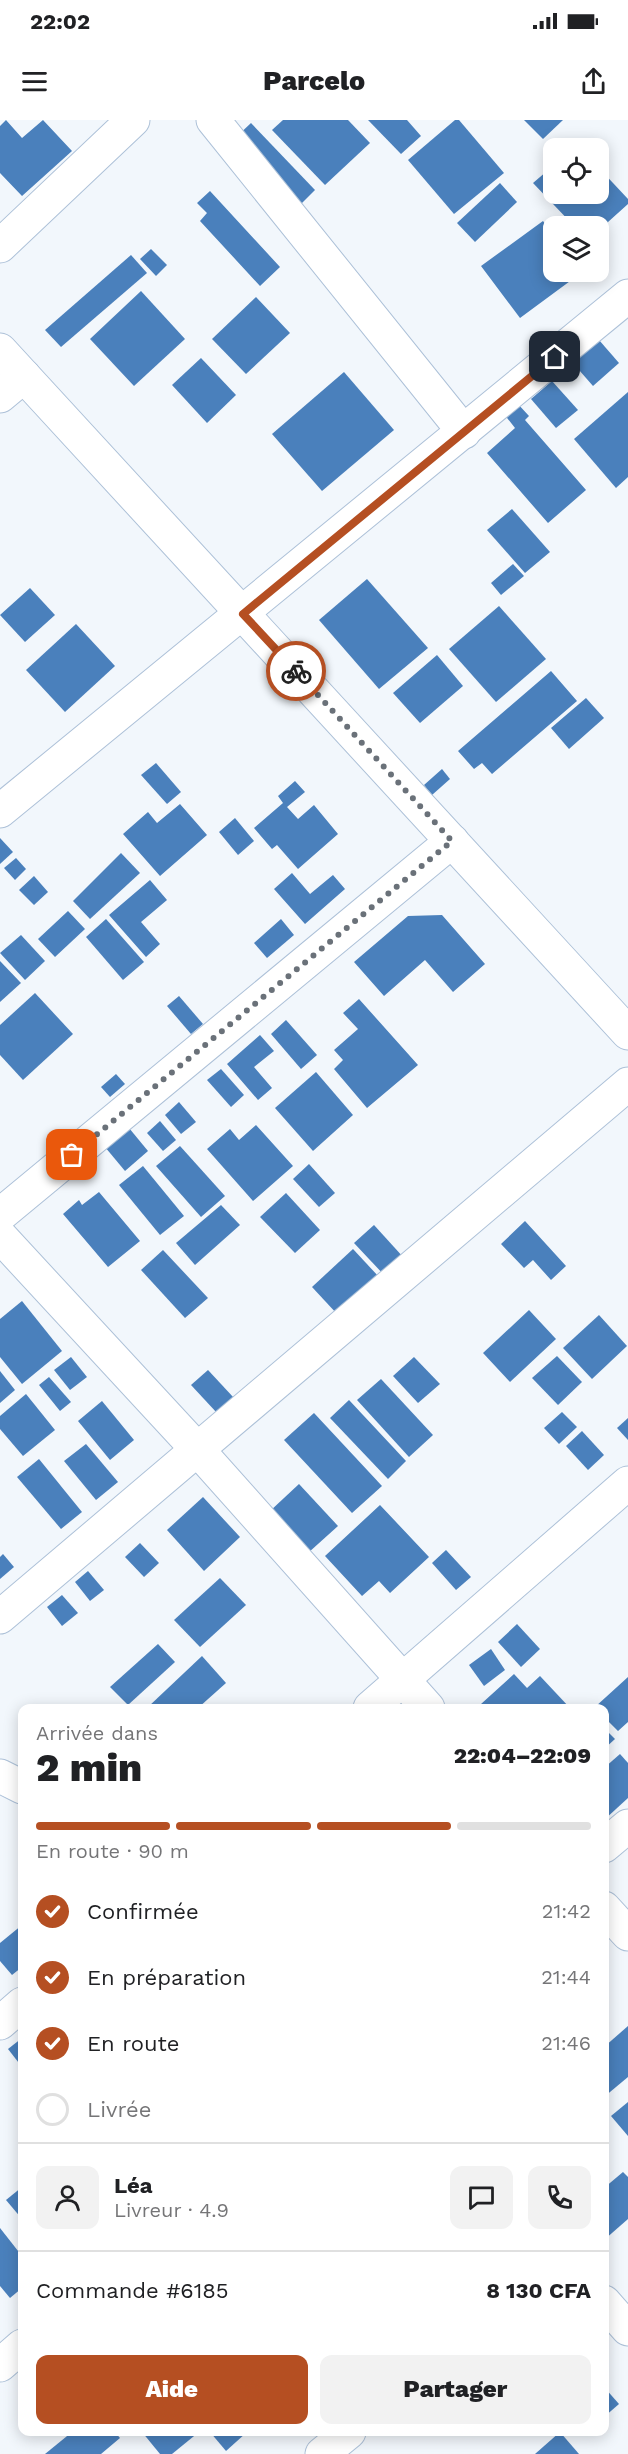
<!DOCTYPE html>
<html lang="fr">
<head>
<meta charset="utf-8">
<style>
	:root { --surface:#fff; --page:#f2f2f2; --text:#202124; --muted:#757577; --line:#e0e0e0; --accent:#b54f22 }
	body { margin:0; font-family:"Work Sans",sans-serif; background:var(--page); color:var(--text); height:100vh; display:flex; flex-direction:column; font-size:22px; white-space:nowrap }
	* { box-sizing:border-box; margin:0 }
	p { font-size:20px; color:var(--muted) }
	.icon { flex:none; width:33px; height:33px; fill:none; stroke:currentColor; stroke-width:2; stroke-linecap:round; stroke-linejoin:round }
	.map { position:relative; flex:1; overflow:hidden }
	.panel { position:absolute; left:18px; top:1584px; width:591px; height:732px; display:flex; flex-direction:column; background:var(--surface); border-radius:12px; box-shadow:0 3px 15px #0003 }
	.panel>* { flex:none }
	.tools { position:absolute; left:543px; top:18px; display:grid; gap:12px }
	.tools a { display:grid; place-items:center; width:66px; height:66px; border-radius:12px; background:var(--surface); box-shadow:0 3px 15px #0003; font-size:30px }
	.pin { position:absolute; display:grid; place-items:center; width:51px; height:51px; color:#fff; margin:-26px; border-radius:12px; box-shadow:0 3px 9px #0006 }
	.courier { position:absolute; display:grid; place-items:center; width:60px; height:60px; margin:-30px; border:4px solid #b54f22; border-radius:50%; background:#fff; color:#222; box-shadow:0 2px 8px #0007 }
	.overview em { font-style:normal; font-weight:800 }
	.overview div { display:flex; flex-direction:column-reverse }
	.overview { display:flex; align-items:center; justify-content:space-between; height:102px; padding:0 18px }
	h1 { font-size:39px; font-weight:800; line-height:45px }
	.bar { display:grid; grid-template-columns:repeat(4,1fr); gap:9px 6px; align-content:center; height:72px; padding:0 18px }
	.bar i { height:8px; border-radius:4px; background:var(--line) }
	.bar .selected { background:var(--accent) }
	.bar p { grid-column:span 4 }
	.line { display:flex; align-items:center; gap:15px; padding:0 18px; border-top:2px solid var(--line) }
	.line div { flex:1 }
	.round { display:grid; place-items:center; flex:none; width:63px; height:63px; border-radius:12px; background:var(--page) }
	ol { padding:0 18px; list-style:none }
	li { display:flex; align-items:center; gap:18px; height:66px }
	li p { margin-inline-start:auto }
	li .icon { padding:6px; border-radius:50%; background:var(--accent); color:#fff; stroke-width:4 }
	li:last-child { color:var(--muted) }
	li i { width:33px; height:33px; border:3px solid var(--line); border-radius:50% }
	.action { display:flex; gap:12px; margin-top:auto; padding:12px 18px }
	.action a { flex:1; height:69px; border-radius:12px; background:var(--accent); color:#fff; font-size:24px; font-weight:800; line-height:69px; text-align:center }
	.action a+a { background:var(--page); color:var(--text) }
	.status { display:flex; justify-content:space-between; align-items:center; height:42px; padding:0 30px; background:var(--surface); direction:ltr }
	.status svg { height:16px; fill:currentColor }
	header { display:flex; justify-content:space-between; align-items:center; height:78px; padding:0 18px; background:var(--surface); font-size:27px; font-weight:800 }
	.map>svg:first-child { display:block }
	.building { fill:#4a80bc }
	.lines { fill:none; stroke-linecap:round; stroke-linejoin:round }
	.minor-casing { stroke:#adc1d8; stroke-width:35 }
	.minor { stroke:#fff; stroke-width:33 }
	.done { stroke:#6a7179; stroke-width:6; stroke-dasharray:0 10.8 }
	.route { stroke:#b54f22; stroke-width:8 }
</style>
</head>
<body>
<div class="status"><b>22:02</b><svg viewBox="0 0 49 12"><path d="M0 12V9h3v3zM5 12V6h3v6zM10 12V3h3v9zM15 12V0h3v12zM26 1h20v11H26zM47 4h2v5h-2z"/></svg></div>
<header><svg class="icon" aria-label="menu" viewBox="0 0 24 24"><path d="M4 6h16M4 12h16M4 18h16"/></svg>Parcelo<svg class="icon" aria-label="share" viewBox="0 0 24 24"><path d="M12 15V3M7 8l5-5 5 5M5 13v7h14v-7"/></svg></header>
<div class="map">
<svg width="628" height="2334" viewBox="0 0 628 2334">
	<rect width="100%" height="100%" fill="#f2f7fc"/>
	<g class="building">
		<path d="M6,0L22,18L43,0L72,31L22,76L0,53V6Z"/>
		<path d="M283,0H348L370,23L325,65L272,10Z"/>
		<path d="M368,0H407L421,16L401,34Z"/>
		<path d="M455,0H459L504,53L454,94L408,40Z"/>
		<path d="M524,0H563L543,19Z"/>
		<path d="M251,3L315,70L299,86L235,18Z"/>
		<path d="M554,45V74H598V47L628,79V84L598,111V106H574L533,63Z"/>
		<path d="M500,63L517,82L475,122L457,103Z"/>
		<path d="M210,71L280,147L260,166L200,101L207,93L197,83Z"/>
		<path d="M543,101L554,116V152L581,153L520,198L481,146Z"/>
		<path d="M151,129L167,145L156,156L140,139Z"/>
		<path d="M131,135L147,153L61,227L45,210Z"/>
		<path d="M141,171L185,219L134,266L90,219Z"/>
		<path d="M256,177L290,213L246,254L212,219Z"/>
		<path d="M599,220L619,243L593,266L572,242Z"/>
		<path d="M201,238L236,275L207,303L172,265Z"/>
		<path d="M344,252L394,310L322,371L272,314Z"/>
		<path d="M552,261L578,290L556,308L531,279Z"/>
		<path d="M628,272V357L616,368L574,319Z"/>
		<path d="M517,283L529,296L525,300L586,370L548,403L487,333L515,308L504,294Z"/>
		<path d="M512,389L550,432L525,453L487,410Z"/>
		<path d="M513,444L524,456L501,475L491,463Z"/>
		<path d="M367,459L428,528L379,569L319,500Z"/>
		<path d="M30,468L55,495L25,522L0,495Z"/>
		<path d="M499,486L546,539L496,582L449,529Z"/>
		<path d="M76,504L115,546L65,592L26,550Z"/>
		<path d="M437,535L463,566L420,603L393,573Z"/>
		<path d="M551,551L577,581L492,654L482,643L474,649L458,631Z"/>
		<path d="M586,578L604,598L569,629L551,608Z"/>
		<path d="M156,643L181,672L167,684L141,655Z"/>
		<path d="M442,649L450,659L432,675L424,665Z"/>
		<path d="M295,661L305,672L287,687L298,699L314,685L338,714L298,749L277,725L272,729L254,708L283,683L278,676Z"/>
		<path d="M180,684L207,715L160,756L123,714L148,692L157,703Z"/>
		<path d="M235,698L254,721L238,735L219,712Z"/>
		<path d="M0,718L13,732L0,744Z"/>
		<path d="M121,733L140,753L90,799L73,781Z"/>
		<path d="M16,738L26,749L15,760L4,748Z"/>
		<path d="M292,753L310,774L333,755L345,769L305,804L274,769Z"/>
		<path d="M34,756L48,772L34,785L19,770Z"/>
		<path d="M150,760L167,780L141,802L160,824L146,837L109,795Z"/>
		<path d="M68,791L85,809L55,837L38,819Z"/>
		<path d="M442,795L485,844L453,872L425,840L384,876L354,842L408,796Z"/>
		<path d="M106,799L144,842L123,860L86,817Z"/>
		<path d="M281,799L294,815L267,838L254,823Z"/>
		<path d="M21,815L45,841L25,860L0,833Z"/>
		<path d="M0,841L21,863L0,882Z"/>
		<path d="M35,873L73,914L23,960L0,935V905Z"/>
		<path d="M179,876L203,904L191,914L167,886Z"/>
		<path d="M359,879L418,945L367,988L334,949L343,940L334,930L358,909L343,893Z"/>
		<path d="M286,900L317,935L301,949L271,914Z"/>
		<path d="M260,915L274,931L254,947L272,968L258,980L227,944Z"/>
		<path d="M221,949L244,975L231,987L207,960Z"/>
		<path d="M316,952L353,995L313,1031L275,988Z"/>
		<path d="M116,954L125,964L110,977L101,967Z"/>
		<path d="M179,982L196,1002L181,1014L165,995Z"/>
		<path d="M160,1001L176,1020L163,1031L147,1013Z"/>
		<path d="M256,1005L293,1046L253,1081L207,1029L230,1009L239,1020Z"/>
		<path d="M129,1008L148,1031L125,1051L105,1027Z"/>
		<path d="M180,1026L225,1076L201,1097L156,1046Z"/>
		<path d="M309,1044L335,1073L319,1087L293,1059Z"/>
		<path d="M143,1046L184,1096L160,1115L119,1065Z"/>
		<path d="M99,1072L140,1121L108,1147L63,1094L79,1080L82,1085Z"/>
		<path d="M286,1073L320,1110L295,1133L260,1097Z"/>
		<path d="M221,1085L240,1105L195,1145L176,1123Z"/>
		<path d="M525,1101L566,1146L551,1160L533,1140L524,1148L501,1124Z"/>
		<path d="M374,1105L404,1138L385,1156L354,1123Z"/>
		<path d="M353,1129L379,1157L338,1195L312,1167Z"/>
		<path d="M163,1130L208,1178L185,1198L141,1150Z"/>
		<path d="M22,1181L62,1231L22,1264L0,1237V1199Z"/>
		<path d="M529,1190L556,1219L510,1262L483,1233Z"/>
		<path d="M599,1195L627,1226L592,1259L563,1228Z"/>
		<path d="M557,1236L582,1262L558,1285L532,1258Z"/>
		<path d="M71,1237L87,1257L70,1270L54,1250Z"/>
		<path d="M414,1237L440,1264L418,1283L393,1256Z"/>
		<path d="M208,1250L234,1278L217,1293L191,1265Z"/>
		<path d="M0,1251L15,1270L0,1283Z"/>
		<path d="M49,1257L71,1282L60,1291L39,1265Z"/>
		<path d="M381,1259L433,1315L409,1337L357,1280Z"/>
		<path d="M26,1274L55,1310L23,1336L0,1309V1296Z"/>
		<path d="M349,1280L406,1341L388,1359L330,1298Z"/>
		<path d="M102,1281L134,1320L110,1340L78,1301Z"/>
		<path d="M562,1292L577,1307L559,1324L544,1308Z"/>
		<path d="M314,1293L382,1366L352,1393L284,1320Z"/>
		<path d="M628,1298V1320L617,1308Z"/>
		<path d="M582,1311L604,1335L588,1350L566,1326Z"/>
		<path d="M86,1324L118,1362L96,1380L64,1341Z"/>
		<path d="M39,1339L82,1392L61,1409L17,1357Z"/>
		<path d="M299,1364L338,1406L308,1433L269,1392Z"/>
		<path d="M203,1377L240,1417L204,1451L167,1410Z"/>
		<path d="M380,1385L429,1437L390,1473L379,1461L362,1476L325,1436Z"/>
		<path d="M140,1423L159,1443L144,1457L125,1437Z"/>
		<path d="M446,1430L471,1457L456,1470L432,1443Z"/>
		<path d="M3,1434L14,1447L0,1459V1437Z"/>
		<path d="M88,1451L104,1470L90,1481L75,1462Z"/>
		<path d="M220,1458L246,1485L200,1527L174,1500Z"/>
		<path d="M62,1475L78,1493L62,1506L47,1487Z"/>
		<path d="M517,1504L540,1529L521,1547L498,1522Z"/>
		<path d="M158,1524L175,1542L128,1585L110,1567Z"/>
		<path d="M491,1529L505,1550L484,1566L469,1545Z"/>
		<path d="M202,1536L226,1563L198,1588H149L148,1587Z"/>
		<path d="M514,1554L527,1568L540,1556L570,1588H485L481,1584Z"/>
		<path d="M628,1557V1602L618,1611L604,1597V1588L595,1587Z"/>
		<path d="M604,1608L615,1619L604,1629Z"/>
		<path d="M620,1634L628,1643V1678L604,1700V1648Z"/>
		<path d="M22,1805V1847L12,1855L0,1841V1823Z"/>
		<path d="M628,1906V1957L604,1977V1927Z"/>
		<path d="M22,1918V1947L8,1929Z"/>
		<path d="M628,1982V2016L611,1996Z"/>
		<path d="M623,2052L628,2057V2099L604,2120V2068Z"/>
		<path d="M22,2067V2099L6,2080Z"/>
		<path d="M0,2108L22,2136V2168L10,2178L0,2166Z"/>
		<path d="M604,2267L619,2284L604,2297Z"/>
		<path d="M72,2312H115L120,2318L101,2334H45Z"/>
		<path d="M142,2312H199L172,2334H160Z"/>
		<path d="M210,2312H245L246,2313L226,2331Z"/>
		<path d="M560,2312L579,2334H535Z"/>
	</g>
	<g class="lines">
		<defs>
			<g id="minor">
				<path d="M213,0L464,312"/>
				<path d="M0,126L133,0"/>
				<path d="M0,230L628,913"/>
				<path d="M0,276L24,256"/>
				<path d="M0,691L628,176"/>
				<path d="M0,1095L452,721"/>
				<path d="M0,1116L197,1329L428,1588"/>
				<path d="M0,1497L628,964"/>
				<path d="M370,1588L628,1363"/>
				<path d="M0,1656L22,1667"/>
				<path d="M604,1726L628,1706"/>
				<path d="M604,1788L628,1814"/>
				<path d="M0,1903L22,1884"/>
				<path d="M604,2182L628,2209"/>
				<path d="M0,2245L22,2226"/>
				<path d="M322,2334L349,2312"/>
			</g>
		</defs>
		<use href="#minor" class="minor-casing"/>
		<use href="#minor" class="minor"/>
	</g>
	<g class="lines">
		<path class="done" d="M72,1035L452,721L296,551"/>
		<path class="route" d="M296,551L243,494L555,237"/>
	</g>
</svg>
<div class="tools">
<a><svg class="icon" aria-label="locate" viewBox="0 0 24 24"><circle cx="12" cy="12" r="6"/><path d="M12 2v4M12 18v4M2 12h4M18 12h4"/></svg></a>
<a><svg class="icon" aria-label="layers" viewBox="0 0 24 24"><path d="M12 4l9 5-9 5-9-5zM3 14l9 5 9-5"/></svg></a>
</div>
<div class="pin" style="left:72px;top:1035px;background:#ea580c"><svg class="icon" aria-label="bag" viewBox="0 0 24 24"><path d="M5 8h14l-1 12H6zM9 8a3 3 0 0 1 6 0"/></svg></div>
<div class="pin" style="left:555px;top:237px;background:#1f2937"><svg class="icon" aria-label="home" viewBox="0 0 24 24"><path d="M3 11l9-7 9 7M6 9v11h12V9"/></svg></div>
<div class="courier" style="left:296px;top:551px"><svg class="icon" aria-label="bike" viewBox="0 0 24 24"><circle cx="6" cy="16" r="4"/><circle cx="18" cy="16" r="4"/><path d="M6 16l4-8h5l3 8M10 8l3 8H6M13 5h3"/></svg></div>
<section class="panel">
<div class="overview"><div><h1>2 min</h1><p>Arrivée dans</p></div><em>22:04–22:09</em></div>
<div class="bar"><i class="selected"></i><i class="selected"></i><i class="selected"></i><i></i><p>En route · 90 m</p></div>
<ol>
<li><svg class="icon" aria-label="check" viewBox="0 0 24 24"><path d="M5 12l5 5 9-10"/></svg>Confirmée<p>21:42</p></li>
<li><svg class="icon" aria-label="check" viewBox="0 0 24 24"><path d="M5 12l5 5 9-10"/></svg>En préparation<p>21:44</p></li>
<li><svg class="icon" aria-label="check" viewBox="0 0 24 24"><path d="M5 12l5 5 9-10"/></svg>En route<p>21:46</p></li>
<li><i></i>Livrée</li>
</ol>
<div class="line" style="height:108px"><a class="round"><svg class="icon" aria-label="person" viewBox="0 0 24 24"><circle cx="12" cy="8" r="4"/><path d="M4 21q1-7 8-7t8 7"/></svg></a><div><b>Léa</b><p>Livreur · 4.9</p></div><a class="round"><svg class="icon" aria-label="chat" viewBox="0 0 24 24"><path d="M4 5h16v11H9l-5 4z"/></svg></a><a class="round"><svg class="icon" aria-label="phone" viewBox="0 0 24 24"><path d="M5 4h4l2 5-3 2q2 4 5 5l2-3 5 2v4C11 20 4 13 5 4z"/></svg></a></div>
<div class="line" style="height:78px"><div>Commande #6185</div><b>8 130 CFA</b></div>
<div class="action"><a>Aide</a><a>Partager</a></div>
</section>
</div>
</body>
</html>
